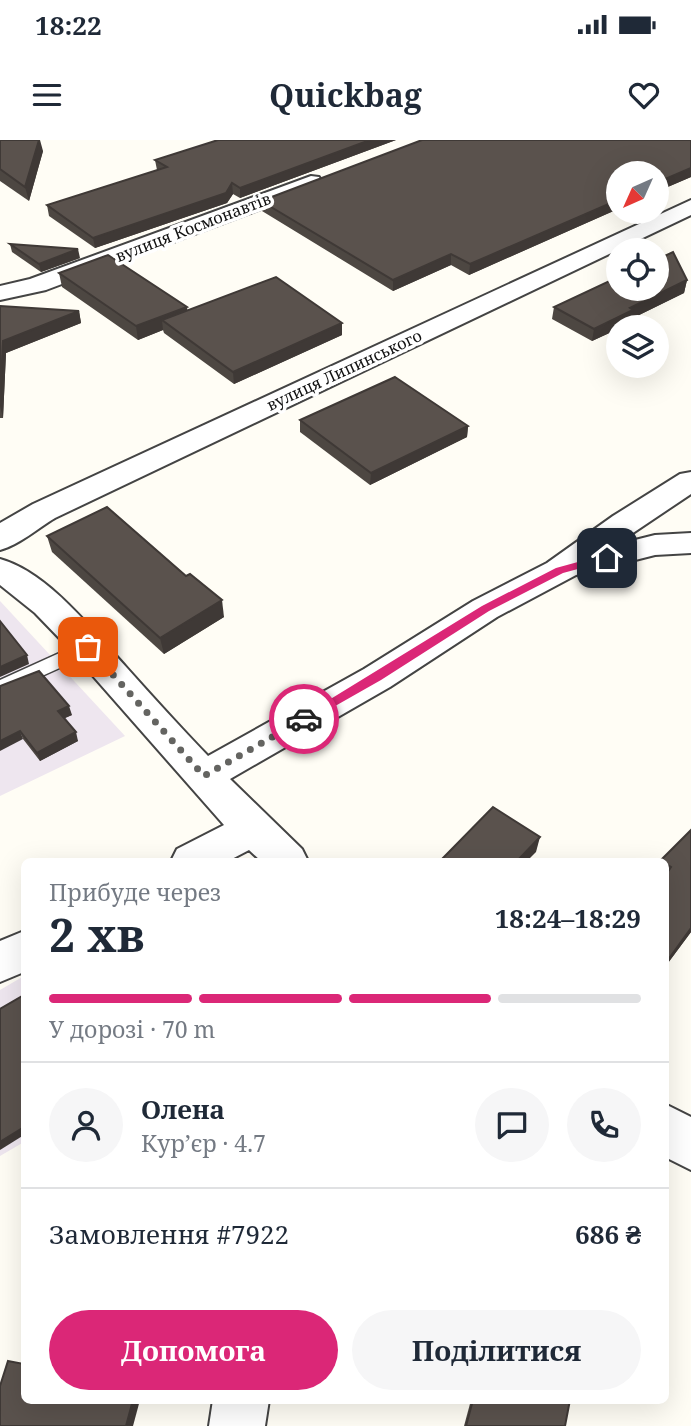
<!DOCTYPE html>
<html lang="uk">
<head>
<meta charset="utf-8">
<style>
	:root { --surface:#fff; --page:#f6f6f7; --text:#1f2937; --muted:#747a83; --line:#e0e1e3; --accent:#db2777 }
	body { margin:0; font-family:"Noto Serif",serif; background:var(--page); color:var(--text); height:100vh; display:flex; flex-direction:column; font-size:26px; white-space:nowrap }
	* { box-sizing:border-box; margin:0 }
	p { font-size:23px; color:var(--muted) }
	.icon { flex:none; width:38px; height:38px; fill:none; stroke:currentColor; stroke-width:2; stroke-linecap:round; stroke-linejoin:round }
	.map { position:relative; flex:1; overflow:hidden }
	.details { position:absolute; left:21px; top:718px; width:648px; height:546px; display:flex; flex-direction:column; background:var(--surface); border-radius:10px; box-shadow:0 7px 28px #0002 }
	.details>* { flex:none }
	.needle { width:46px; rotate:225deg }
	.buttons { position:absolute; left:606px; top:21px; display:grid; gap:14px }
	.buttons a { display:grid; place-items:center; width:63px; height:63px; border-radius:50%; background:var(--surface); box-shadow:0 7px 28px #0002; font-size:35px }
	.pin { position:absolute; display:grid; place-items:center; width:60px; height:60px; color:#fff; margin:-30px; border-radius:14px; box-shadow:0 4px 10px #0006 }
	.courier { position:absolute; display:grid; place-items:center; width:70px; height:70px; margin:-35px; border:5px solid #db2777; border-radius:50%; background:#fff; color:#222; box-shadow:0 2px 9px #0007 }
	.headline em { font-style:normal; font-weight:700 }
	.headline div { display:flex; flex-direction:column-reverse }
	.headline { display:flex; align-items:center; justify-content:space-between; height:119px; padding:0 28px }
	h1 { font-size:46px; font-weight:700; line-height:52px }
	.bar { display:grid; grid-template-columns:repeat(4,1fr); gap:10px 7px; align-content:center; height:84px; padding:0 28px }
	.bar i { height:9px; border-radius:5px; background:var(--line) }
	.bar .current { background:var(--accent) }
	.bar p { grid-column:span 4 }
	.line { display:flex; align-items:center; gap:18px; padding:0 28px; border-top:2px solid var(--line) }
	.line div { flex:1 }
	.round { display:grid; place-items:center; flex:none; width:74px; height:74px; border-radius:37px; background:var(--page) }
	.cta { display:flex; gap:14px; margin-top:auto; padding:14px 28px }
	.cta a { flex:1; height:80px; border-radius:42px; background:var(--accent); color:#fff; font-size:28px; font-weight:700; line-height:80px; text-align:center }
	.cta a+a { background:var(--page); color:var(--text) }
	.status { display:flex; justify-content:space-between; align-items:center; height:49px; padding:0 35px; background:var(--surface); direction:ltr }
	.status svg { height:19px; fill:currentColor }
	header { display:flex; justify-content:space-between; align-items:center; height:91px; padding:0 28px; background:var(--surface); font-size:32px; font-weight:700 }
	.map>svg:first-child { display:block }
	.industrial { fill:#eee6ef }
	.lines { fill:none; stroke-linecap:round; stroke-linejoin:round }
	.service-casing { stroke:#444; stroke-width:3 }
	.minor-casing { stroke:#444; stroke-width:4 }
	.service { fill:#fff; fill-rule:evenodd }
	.minor { fill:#fff; fill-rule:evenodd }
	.wall { fill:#4d4742 }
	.shaded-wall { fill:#3f3936 }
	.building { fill:#5a524d; stroke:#3f3936; stroke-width:2 }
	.route { fill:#db2777 }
	.done { stroke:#646461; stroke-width:7; stroke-dasharray:0 12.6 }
	.labels { text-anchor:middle; stroke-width:7; stroke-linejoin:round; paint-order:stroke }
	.far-street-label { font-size:16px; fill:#111; stroke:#fff }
</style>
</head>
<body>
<div class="status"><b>18:22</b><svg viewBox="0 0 49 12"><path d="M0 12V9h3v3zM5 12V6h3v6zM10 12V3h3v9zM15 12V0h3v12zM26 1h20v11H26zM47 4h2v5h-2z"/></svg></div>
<header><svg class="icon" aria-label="menu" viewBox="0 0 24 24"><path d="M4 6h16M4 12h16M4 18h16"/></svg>Quickbag<svg class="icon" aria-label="heart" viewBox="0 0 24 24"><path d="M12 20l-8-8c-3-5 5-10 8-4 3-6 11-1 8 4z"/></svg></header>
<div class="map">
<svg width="691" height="1286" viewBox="0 0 691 1286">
	<rect width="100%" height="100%" fill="#fffdf5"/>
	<g class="industrial">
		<path d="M0,461L125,596L0,656Z"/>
		<path d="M24,836V1002L0,1016V850Z"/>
	</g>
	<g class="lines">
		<defs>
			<path id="service" d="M88,500L95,502L97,507L95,512L0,555V540Z"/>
			<g id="minor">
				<path d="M311,36L319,37L322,42L319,47L46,150L0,160V146L30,139Z"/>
				<path d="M691,60V75L55,378C38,388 19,405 0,410V383L33,364Z"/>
				<path d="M691,332V354L615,405L655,395L691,393V413L655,415L576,435L497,477L390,547L230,639L302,709L308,721H261L249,710L228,721H171L177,709L224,685L64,503L35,473L0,445V419C48,432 94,492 127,528C153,557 180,587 208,616L364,529L473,461L547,423L613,376L680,334Z"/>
				<path d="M24,791V832L0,842V801Z"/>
				<path d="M665,964L691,977V1030L665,1017Z"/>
				<path d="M213,1260H269L265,1286H209Z"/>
			</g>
		</defs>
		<use href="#service" class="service-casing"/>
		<use href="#minor" class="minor-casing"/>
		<use href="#service" class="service"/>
		<use href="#minor" class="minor"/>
	</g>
	<g class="wall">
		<path d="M0,0L43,11L29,61L0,41Z"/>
		<path d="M218,0H396L240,58L233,54L227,63L95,108L49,76L47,65L157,30L155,20Z"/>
		<path d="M691,0V37L656,52V33H618V69L469,135L451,125L393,151L262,71L261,61Z"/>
		<path d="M10,104L80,118L41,132L12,112Z"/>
		<path d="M59,133L188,171L342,195L234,244L164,193L163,190L138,200L62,147Z"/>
		<path d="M687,140L684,153L631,179V183L618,187V189L592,201L552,179L554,167Z"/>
		<path d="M0,166L79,171L81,183L6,213L3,278H0Z"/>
		<path d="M300,280L468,286L467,297L370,345L300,292Z"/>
		<path d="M47,396L186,436L224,477L164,514L52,412Z"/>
		<path d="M0,546L72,575L64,578L78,601L40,621L23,599Z"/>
		<path d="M691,690V792L665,827V721H661Z"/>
		<path d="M471,1260H570L565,1286H464Z"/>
	</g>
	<g class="shaded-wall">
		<path d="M39,0H40L43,11L29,61L25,47Z"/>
		<path d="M370,0H396L240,58V48Z"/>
		<path d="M691,28V37L656,52V43Z"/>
		<path d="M232,43L233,54L227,63L95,108L93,98Z"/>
		<path d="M618,60V69L469,135L470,124Z"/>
		<path d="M78,109L80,118L41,132L39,124Z"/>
		<path d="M451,114V125L393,151V140Z"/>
		<path d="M687,140L684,153L631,179V183L621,187H618V189L592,201L594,189L630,168Z"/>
		<path d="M187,167L189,181L162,180L163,190L138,200L136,186Z"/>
		<path d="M79,171L81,183L6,213L3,278L0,266L3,201Z"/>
		<path d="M342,183V195L234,244L233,232Z"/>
		<path d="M468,286L467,297L370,345L371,333Z"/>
		<path d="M222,460L224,477L164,514L160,498Z"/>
		<path d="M27,515L29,524L0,537V527Z"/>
		<path d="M69,566L72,575L61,580L58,571Z"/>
		<path d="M20,591L23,599L0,611V601Z"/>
		<path d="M76,592L78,601L40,621L37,613Z"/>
		<path d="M540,697L536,712L527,721H517Z"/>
		<path d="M691,788V792L665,827V824Z"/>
		<path d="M24,987V995L0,1010V1002Z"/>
		<path d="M133,1260H140L133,1286H126Z"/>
	</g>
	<g class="building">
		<path d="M0,0H39L25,47L0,29Z"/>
		<path d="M218,0H370L240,48L232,43L226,53L93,98L47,65L167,27L155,20Z"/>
		<path d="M422,0H691V28L656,43V33H618V60L470,124L451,114L393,140L261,61Z"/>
		<path d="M10,104L78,109L39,124Z"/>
		<path d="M673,112L687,140L630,168L633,170L594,189L554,167L618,137V149H656V120Z"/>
		<path d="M108,115L187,167L136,186L59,133Z"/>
		<path d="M276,137L342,183L233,232L162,180Z"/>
		<path d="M0,166L79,171L3,201L0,262Z"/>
		<path d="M395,237L468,286L371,333L300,280Z"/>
		<path d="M107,367L186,436L190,434L222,460L160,498L47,396Z"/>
		<path d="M0,481L27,515L0,527Z"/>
		<path d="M39,531L69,566L58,571L76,592L37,613L20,591L0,601V546Z"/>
		<path d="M493,667L540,697L517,721H440Z"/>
		<path d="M691,690V788L665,824V736L671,727L665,723V721L661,720Z"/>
		<path d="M24,855V987L0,1002V869Z"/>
		<path d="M8,1221L24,1224V1260H133L126,1286H0V1246Z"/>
		<path d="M473,1260H570L565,1286H466Z"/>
	</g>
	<path class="route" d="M607,414L612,418L611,420L563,433L489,471L381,540L307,582L304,583L298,579L482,466L556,428Z"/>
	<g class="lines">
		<path class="done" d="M88,507L204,636L304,579"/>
	</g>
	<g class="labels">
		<g class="far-street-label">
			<text transform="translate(193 87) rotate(-21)" y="6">вулиця Космонавтів</text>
			<text transform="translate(344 230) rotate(-25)" y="6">вулиця Липинського</text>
		</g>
	</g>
</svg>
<div class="buttons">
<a><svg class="needle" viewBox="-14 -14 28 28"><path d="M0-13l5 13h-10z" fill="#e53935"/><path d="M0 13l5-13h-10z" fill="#747a83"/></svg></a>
<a><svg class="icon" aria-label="locate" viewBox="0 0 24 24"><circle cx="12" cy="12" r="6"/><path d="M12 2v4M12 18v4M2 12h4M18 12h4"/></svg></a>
<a><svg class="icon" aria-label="layers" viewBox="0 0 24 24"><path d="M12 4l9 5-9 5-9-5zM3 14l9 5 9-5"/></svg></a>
</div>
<div class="pin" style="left:88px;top:507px;background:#ea580c"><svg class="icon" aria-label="bag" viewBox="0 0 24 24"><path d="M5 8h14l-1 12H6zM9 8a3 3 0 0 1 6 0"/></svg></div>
<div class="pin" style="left:607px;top:418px;background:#1f2937"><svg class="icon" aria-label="home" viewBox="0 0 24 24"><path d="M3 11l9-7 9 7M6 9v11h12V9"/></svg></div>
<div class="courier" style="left:304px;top:579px"><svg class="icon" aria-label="car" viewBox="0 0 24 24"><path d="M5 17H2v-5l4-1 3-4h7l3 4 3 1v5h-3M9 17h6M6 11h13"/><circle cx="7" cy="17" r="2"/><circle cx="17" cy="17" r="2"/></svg></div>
<section class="details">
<div class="headline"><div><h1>2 хв</h1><p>Прибуде через</p></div><em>18:24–18:29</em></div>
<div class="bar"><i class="current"></i><i class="current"></i><i class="current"></i><i></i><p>У дорозі · 70 m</p></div>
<div class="line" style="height:126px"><a class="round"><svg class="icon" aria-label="person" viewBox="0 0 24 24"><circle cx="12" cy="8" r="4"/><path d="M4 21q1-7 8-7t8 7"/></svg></a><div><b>Олена</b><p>Кур’єр · 4.7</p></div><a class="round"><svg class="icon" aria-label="chat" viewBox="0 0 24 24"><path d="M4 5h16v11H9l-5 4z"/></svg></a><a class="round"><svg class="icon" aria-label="phone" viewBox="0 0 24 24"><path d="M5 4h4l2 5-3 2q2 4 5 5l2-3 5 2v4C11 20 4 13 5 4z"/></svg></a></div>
<div class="line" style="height:91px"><div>Замовлення #7922</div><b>686 ₴</b></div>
<div class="cta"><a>Допомога</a><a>Поділитися</a></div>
</section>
</div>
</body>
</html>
